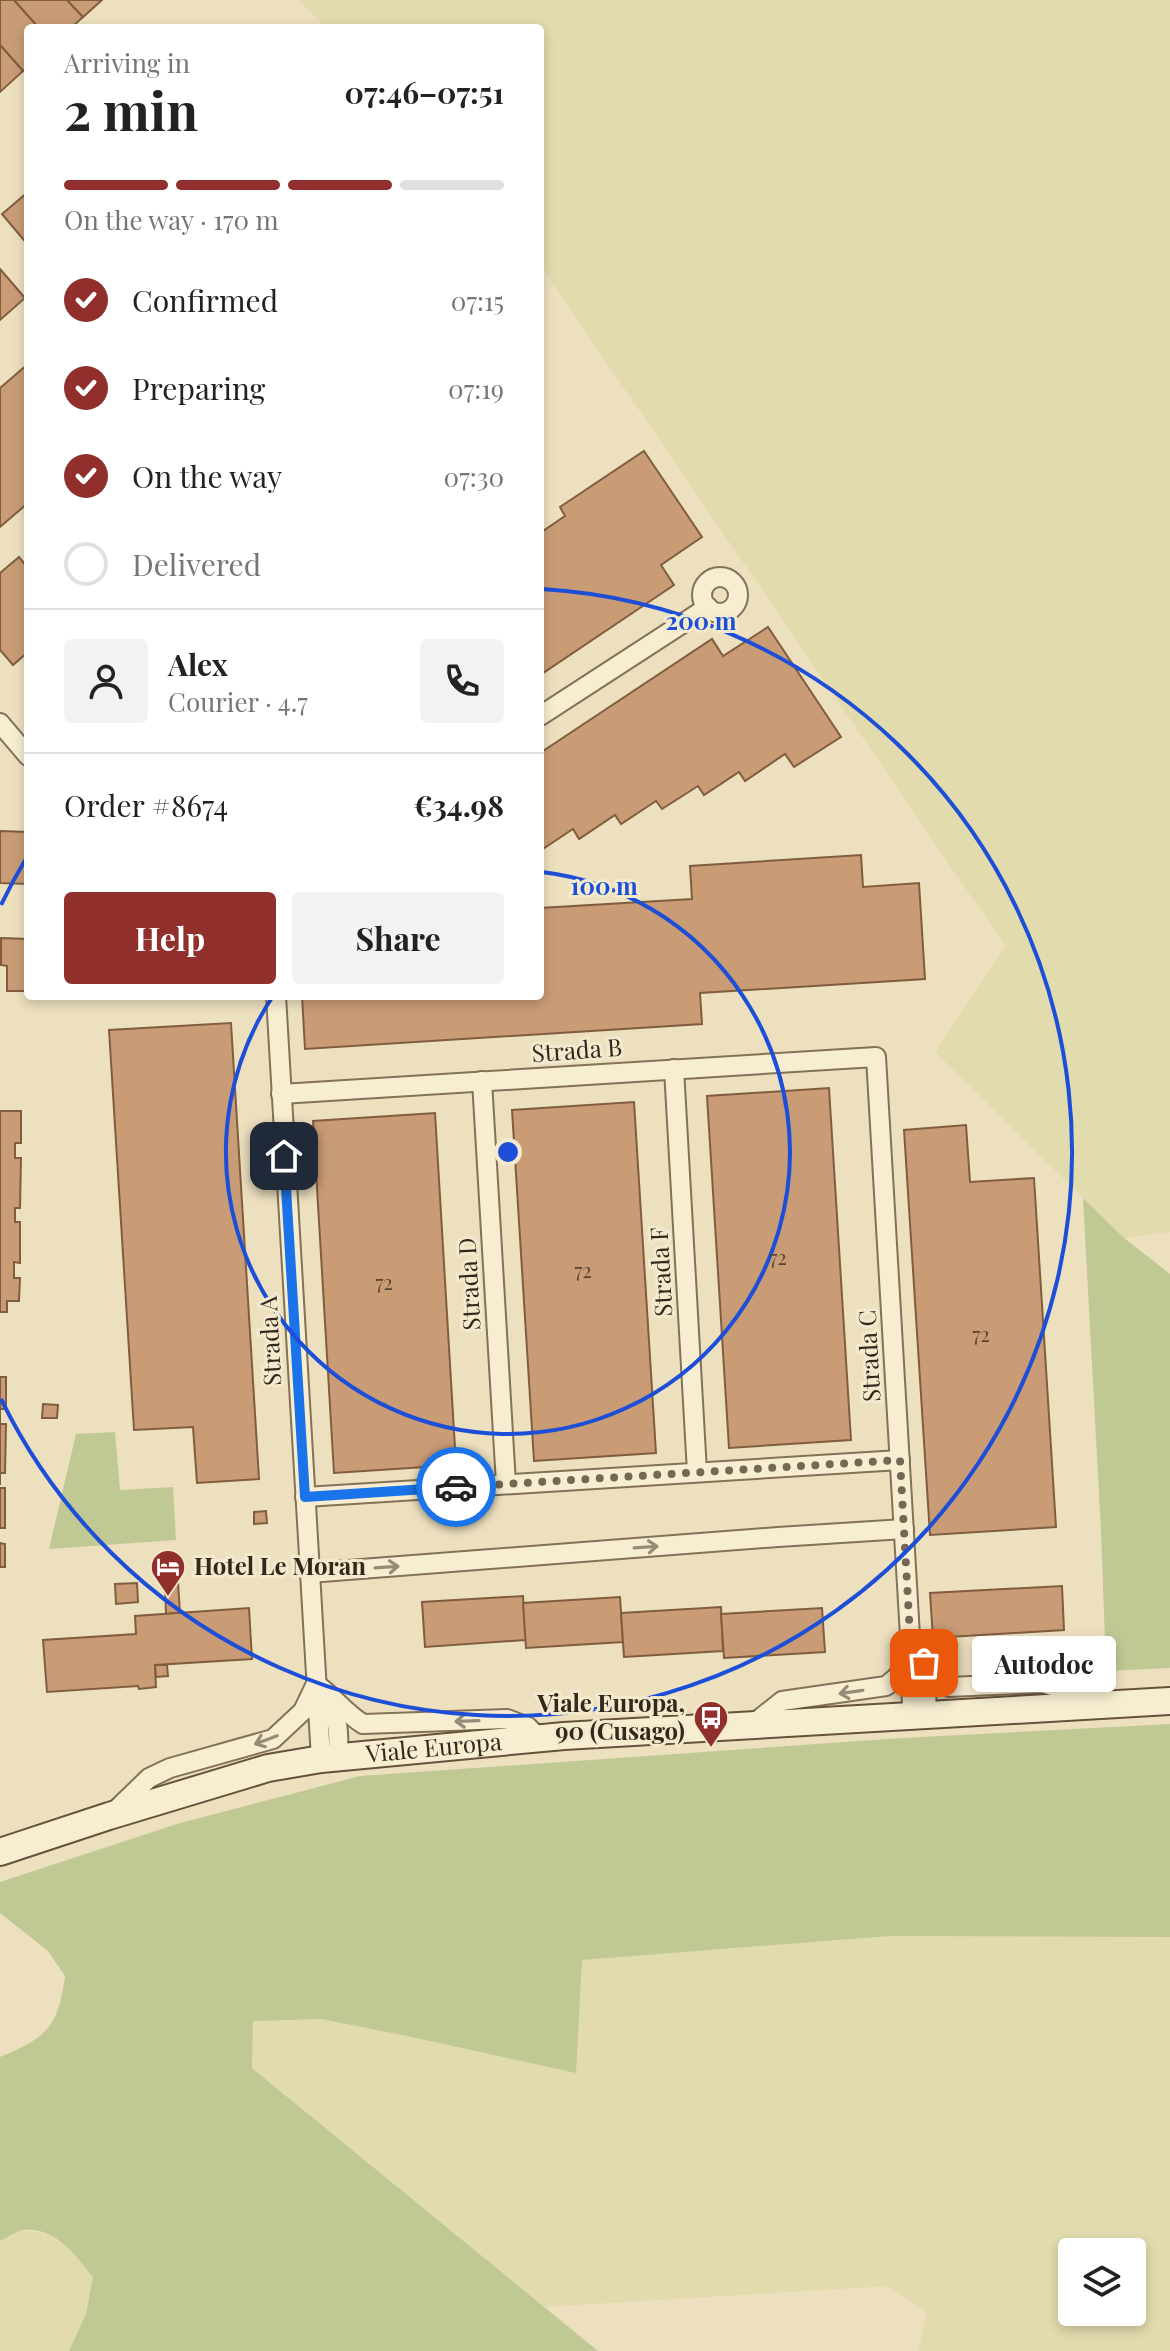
<!DOCTYPE html>
<html lang="en">
<head>
<meta charset="utf-8">
<style>
	:root { --surface:#fff; --page:#f2f2f2; --text:#222; --muted:#767676; --line:#e0e0e0; --accent:#902f2b }
	body { margin:0; font-family:"Playfair Display",serif; background:var(--page); color:var(--text); height:100vh; display:flex; flex-direction:column; font-size:30px; white-space:nowrap }
	* { box-sizing:border-box; margin:0 }
	p { font-size:26px; color:var(--muted) }
	.icon { flex:none; width:44px; height:44px; fill:none; stroke:currentColor; stroke-width:2; stroke-linecap:round; stroke-linejoin:round }
	.map { position:relative; flex:1; overflow:hidden }
	.sheet { position:absolute; left:24px; top:24px; width:520px; height:976px; display:flex; flex-direction:column; background:var(--surface); border-radius:8px; box-shadow:0 4px 12px #0003 }
	.sheet>* { flex:none }
	.fabs { position:absolute; left:1058px; top:2238px; display:grid; gap:16px }
	.fabs a { display:grid; place-items:center; width:88px; height:88px; border-radius:8px; background:var(--surface); box-shadow:0 4px 12px #0003; font-size:40px }
	.pin { position:absolute; display:grid; place-items:center; width:68px; height:68px; color:#fff; margin:-34px; border-radius:16px; box-shadow:0 4px 12px #0006 }
	.courier { position:absolute; display:grid; place-items:center; width:80px; height:80px; margin:-40px; border:6px solid #1a73e8; border-radius:50%; background:#fff; color:#222; box-shadow:0 2px 10px #0007 }
	.bubble { position:absolute; height:56px; border-radius:8px; background:var(--surface); box-shadow:0 4px 12px #0003; font-size:26px; font-weight:700; line-height:56px; text-align:center }
	.headline em { font-style:normal; font-weight:700 }
	.headline div { display:flex; flex-direction:column-reverse }
	.headline { display:flex; align-items:center; justify-content:space-between; height:136px; padding:0 40px }
	h1 { font-size:52px; font-weight:700; line-height:60px }
	.bar { display:grid; grid-template-columns:repeat(4,1fr); gap:12px 8px; align-content:center; height:96px; padding:0 40px }
	.bar i { height:10px; border-radius:6px; background:var(--line) }
	.bar .on { background:var(--accent) }
	.bar p { grid-column:span 4 }
	.line { display:flex; align-items:center; gap:20px; padding:0 40px; border-top:2px solid var(--line) }
	.line div { flex:1 }
	.round { display:grid; place-items:center; flex:none; width:84px; height:84px; border-radius:8px; background:var(--page) }
	ol { padding:0 40px; list-style:none }
	li { display:flex; align-items:center; gap:24px; height:88px }
	li p { margin-inline-start:auto }
	li .icon { padding:8px; border-radius:50%; background:var(--accent); color:#fff; stroke-width:4 }
	li:last-child { color:var(--muted) }
	li i { width:44px; height:44px; border:4px solid var(--line); border-radius:50% }
	.cta { display:flex; gap:16px; margin-top:auto; padding:16px 40px }
	.cta a { flex:1; height:92px; border-radius:8px; background:var(--accent); color:#fff; font-size:32px; font-weight:700; line-height:92px; text-align:center }
	.cta a+a { background:var(--page); color:var(--text) }
	.map>svg:first-child { display:block }
	.farmland { fill:#e1dbad; fill-rule:evenodd }
	.green { fill:#c0c994 }
	.building { fill:#c99c76; stroke:#815d3f; stroke-width:2 }
	.lines { fill:none; stroke-linecap:round; stroke-linejoin:round }
	.street-casing { stroke:#837158; stroke-width:22 }
	.secondary-casing { stroke:#65523b; stroke-width:30 }
	.street { stroke:#f7eed1; stroke-width:18 }
	.secondary { stroke:#f7eed1; stroke-width:26 }
	.oneway { stroke:#958b76 }
	.done { stroke:#746855; stroke-width:8; stroke-dasharray:0 14.4 }
	.route { stroke:#1a73e8; stroke-width:10 }
	.ring { fill:none; stroke:#1d4ed8; stroke-width:4 }
	.labels { text-anchor:middle; stroke-width:6; stroke-linejoin:round; paint-order:stroke }
	.number-label { font-size:20px; fill:#584532 }
	.street-label { font-size:24px; fill:#33281c; stroke:#f3eace }
	.poi-label { font-size:24px; font-weight:bold; fill:#33281c; stroke:#f3eace; text-anchor:start }
	.centre { fill:#1d4ed8; stroke:#f3eace; stroke-width:4 }
	.ring-label { font-size:24px; text-anchor:middle; font-weight:bold; fill:#1d4ed8; stroke:#f3eace; stroke-width:6; stroke-linejoin:round; paint-order:stroke }
</style>
</head>
<body>
<div class="map">
<svg width="1170" height="2351" viewBox="0 0 1170 2351">
	<rect width="100%" height="100%" fill="#ece0bf"/>
	<g class="farmland">
		<path d="M298,0H1170V1232L1124,1238L935,1052L1005,946L540,265V28H326Z"/>
		<path d="M891,1936L1170,1937V2351H918L927,2312L888,2286L544,2307L252,2068L253,2020L321,2019L407,2036L581,1960ZM1072,2252H1132V2312H1072Z"/>
		<path d="M22,2230L49,2234L75,2253L93,2277L86,2314L69,2351H0V2241Z"/>
	</g>
	<g class="green">
		<path d="M1083,1198L1124,1238L1170,1274V1668L1106,1671L1101,1531Z"/>
		<path d="M115,1432L120,1490L173,1487L176,1540L49,1549L76,1434Z"/>
		<path d="M1170,1724V1937L891,1936L582,1960L576,2073L407,2036L321,2019L253,2021L252,2068L598,2351H69L86,2314L93,2277C76,2255 54,2226 23,2230C16,2231 7,2238 0,2241V2057C47,2037 58,2028 65,1976L48,1951L0,1913V1882L180,1823L360,1776L903,1738Z"/>
	</g>
	<g class="building">
		<path d="M0,0H14L39,28H28V67L23,71L0,45Z"/>
		<path d="M14,0H67L83,17L71,28H39Z"/>
		<path d="M67,0H102L83,17Z"/>
		<path d="M0,45L23,71L0,92Z"/>
		<path d="M28,192V245L2,214Z"/>
		<path d="M0,269L25,298L0,320Z"/>
		<path d="M28,364V503L0,527V388Z"/>
		<path d="M644,451L702,537L661,565L674,585L540,675V533L565,516L560,507Z"/>
		<path d="M19,557L28,568V652L13,665L0,650V573Z"/>
		<path d="M768,627L841,737L794,767L785,754L745,781L739,772L704,795L698,786L662,809L656,801L621,824L615,815L579,839L573,829L540,851V753L712,639L723,656Z"/>
		<path d="M0,831L28,832V884L0,883Z"/>
		<path d="M861,855L863,887L919,883L925,979L700,993L702,1024L305,1049L302,996H540V908L692,899L690,866Z"/>
		<path d="M1,938L28,939V991H7V966L1,965Z"/>
		<path d="M231,1023L259,1479L197,1483L193,1427L134,1430L109,1030Z"/>
		<path d="M829,1088L851,1440L729,1448L707,1096Z"/>
		<path d="M634,1102L656,1453L534,1461L512,1110Z"/>
		<path d="M0,1111H21V1143H15V1158H21L20,1208H15V1222H20V1263L14,1262V1278H20L19,1301H7V1312H0Z"/>
		<path d="M435,1113L456,1465L334,1473L313,1121Z"/>
		<path d="M966,1125L970,1182L1034,1178L1056,1527L930,1535L904,1130Z"/>
		<path d="M0,1377H6V1409H0V1424H6L5,1473H0V1485Z"/>
		<path d="M43,1404L58,1405L57,1418H42Z"/>
		<rect x="0" y="1488" width="5" height="40"/>
		<path d="M266,1511L267,1523L254,1524V1512Z"/>
		<path d="M0,1543L5,1544V1567H0Z"/>
		<path d="M178,1582L180,1613L166,1614L165,1583Z"/>
		<path d="M137,1583L138,1602L116,1604L115,1584Z"/>
		<path d="M1062,1586L1064,1630L933,1638L930,1593Z"/>
		<path d="M523,1596L526,1640L425,1647L422,1602Z"/>
		<path d="M620,1597L623,1642L526,1648L523,1603Z"/>
		<path d="M721,1607L723,1651L624,1657L621,1613Z"/>
		<path d="M249,1608L252,1659L155,1665L156,1687L139,1689L138,1686L47,1692L43,1640L136,1634L135,1616Z"/>
		<path d="M822,1608L825,1652L724,1658L721,1614Z"/>
		<path d="M155,1665H167L168,1676L156,1677Z"/>
	</g>
	<g class="lines">
		<defs>
			<g id="street">
				<circle cx="720" cy="595" r="18"/>
				<path d="M540,716L708,607"/>
				<path d="M0,723L28,756"/>
				<path d="M276,996L321,1759"/>
				<path d="M674,1069L697,1472"/>
				<path d="M482,1081L506,1484"/>
				<path d="M281,1094L876,1057L911,1653L912,1715"/>
				<path d="M305,1497L900,1460"/>
				<path d="M309,1573L778,1537L904,1529"/>
				<path d="M911,1653L924,1663L932,1678L948,1687L1042,1683L1103,1700"/>
				<path d="M919,1665L926,1686L927,1715"/>
				<path d="M316,1684C333,1696 345,1713 363,1724L507,1719L528,1727L539,1738"/>
				<path d="M327,1699C339,1718 339,1735 338,1757"/>
				<path d="M752,1725L782,1701L886,1686L897,1677L910,1655"/>
				<path d="M115,1811L149,1778L170,1768L273,1739L303,1711L315,1686"/>
			</g>
			<g id="secondary">
				<path id="s1" d="M0,1852L109,1816L268,1768L321,1759L564,1736L1170,1701"/>
			</g>
		</defs>
		<use href="#street" class="street-casing"/>
		<use href="#secondary" class="secondary-casing"/>
		<use href="#street" class="street"/>
		<use href="#secondary" class="secondary"/>
	</g>
	<defs><path id="oneway-shaft" d="M-6 0H5M1.5-3L5.5 0L1.5 3" fill="none" stroke-width="1.6" stroke-linecap="round" stroke-linejoin="round" transform="scale(2)"/></defs>
	<g class="oneway">
		<use href="#oneway-shaft" transform="translate(646 1547) rotate(-4)"/>
		<use href="#oneway-shaft" transform="translate(387 1567) rotate(-4)"/>
		<use href="#oneway-shaft" transform="translate(851 1692) rotate(172)"/>
		<use href="#oneway-shaft" transform="translate(467 1721) rotate(178)"/>
		<use href="#oneway-shaft" transform="translate(266 1740) rotate(159)"/>
	</g>
	<g class="lines">
		<path class="done" d="M456,1487L900,1460L911,1653L924,1663"/>
		<path class="route" d="M284,1156L305,1497L456,1487"/>
	</g>
	<g class="ring">
		<path d="M542 872A282 282 0 1 1 273 996"/>
		<path d="M1 905A564 564 0 0 1 27 857M542 589A564 564 0 1 1 1 1399"/>
	</g>
	<defs>
		<symbol id="hotel-pin" viewBox="-11 -11 22 30"><path d="M0 17L-7.5 6A9.5 9.5 0 1 1 7.5 6Z" fill="#902f2b" stroke="#f3eace"/><path d="M-6-4.5h1.5V1H6V5H4.5V3h-9V5H-6ZM-4 0a1.8 1.8 0 1 1 3.6 0ZM.5 0V-2.5h3Q6-2.5 6 0Z" fill="#fff"/></symbol>
		<symbol id="bus-pin" viewBox="-11 -11 22 30"><path d="M0 17L-7.5 6A9.5 9.5 0 1 1 7.5 6Z" fill="#902f2b" stroke="#f3eace"/><path d="M-5-6H5V4H4V6H2V4H-2V6H-4V4H-5ZM-3.5-4V0h7V-4ZM-3.5 1.2v1.5H-2V1.2ZM2 1.2v1.5H3.5V1.2Z" fill="#fff"/></symbol>
	</defs>
	<g fill-rule="evenodd">
		<use href="#hotel-pin" x="148" y="1547" width="40" height="54"/>
		<use href="#bus-pin" x="691" y="1698" width="40" height="54"/>
	</g>
	<g class="labels">
		<g class="number-label">
			<text x="778" y="1265">72</text>
			<text x="583" y="1278">72</text>
			<text x="384" y="1290">72</text>
			<text x="981" y="1342">72</text>
		</g>
		<g class="street-label">
			<text transform="translate(577 1051) rotate(-4)" y="8">Strada B</text>
			<text transform="translate(662 1272) rotate(-93)" y="8">Strada F</text>
			<text transform="translate(470 1284) rotate(-93)" y="8">Strada D</text>
			<text transform="translate(271 1341) rotate(-93)" y="8">Strada A</text>
			<text transform="translate(870 1356) rotate(-93)" y="8">Strada C</text>
			<text dy="8" stroke="none"><textPath href="#s1" startOffset="448">Viale Europa</textPath></text>
		</g>
		<g class="poi-label">
			<text x="194" y="1575">Hotel Le Moran</text>
			<text x="685" y="1712" text-anchor="end">Viale Europa,<tspan x="685" dy="28">90 (Cusago)</tspan></text>
		</g>
	</g>
	<circle cx="508" cy="1152" r="12" class="centre"/>
	<g class="ring-label">
		<text x="701" y="630">200 m</text>
		<text x="604" y="895">100 m</text>
	</g>
</svg>
<div class="fabs">
<a><svg class="icon" aria-label="layers" viewBox="0 0 24 24"><path d="M12 4l9 5-9 5-9-5zM3 14l9 5 9-5"/></svg></a>
</div>
<div class="pin" style="left:924px;top:1663px;background:#ea580c"><svg class="icon" aria-label="bag" viewBox="0 0 24 24"><path d="M5 8h14l-1 12H6zM9 8a3 3 0 0 1 6 0"/></svg></div>
<div class="pin" style="left:284px;top:1156px;background:#1f2937"><svg class="icon" aria-label="home" viewBox="0 0 24 24"><path d="M3 11l9-7 9 7M6 9v11h12V9"/></svg></div>
<div class="courier" style="left:456px;top:1487px"><svg class="icon" aria-label="car" viewBox="0 0 24 24"><path d="M5 17H2v-5l4-1 3-4h7l3 4 3 1v5h-3M9 17h6M6 11h13"/><circle cx="7" cy="17" r="2"/><circle cx="17" cy="17" r="2"/></svg></div>
<div class="bubble" style="left:972px;top:1636px;width:144px">Autodoc</div>
<section class="sheet">
<div class="headline"><div><h1>2 min</h1><p>Arriving in</p></div><em>07:46–07:51</em></div>
<div class="bar"><i class="on"></i><i class="on"></i><i class="on"></i><i></i><p>On the way · 170 m</p></div>
<ol>
<li><svg class="icon" aria-label="check" viewBox="0 0 24 24"><path d="M5 12l5 5 9-10"/></svg>Confirmed<p>07:15</p></li>
<li><svg class="icon" aria-label="check" viewBox="0 0 24 24"><path d="M5 12l5 5 9-10"/></svg>Preparing<p>07:19</p></li>
<li><svg class="icon" aria-label="check" viewBox="0 0 24 24"><path d="M5 12l5 5 9-10"/></svg>On the way<p>07:30</p></li>
<li><i></i>Delivered</li>
</ol>
<div class="line" style="height:144px"><a class="round"><svg class="icon" aria-label="person" viewBox="0 0 24 24"><circle cx="12" cy="8" r="4"/><path d="M4 21q1-7 8-7t8 7"/></svg></a><div><b>Alex</b><p>Courier · 4.7</p></div><a class="round"><svg class="icon" aria-label="phone" viewBox="0 0 24 24"><path d="M5 4h4l2 5-3 2q2 4 5 5l2-3 5 2v4C11 20 4 13 5 4z"/></svg></a></div>
<div class="line" style="height:104px"><div>Order #8674</div><b>€34.98</b></div>
<div class="cta"><a>Help</a><a>Share</a></div>
</section>
</div>
</body>
</html>
